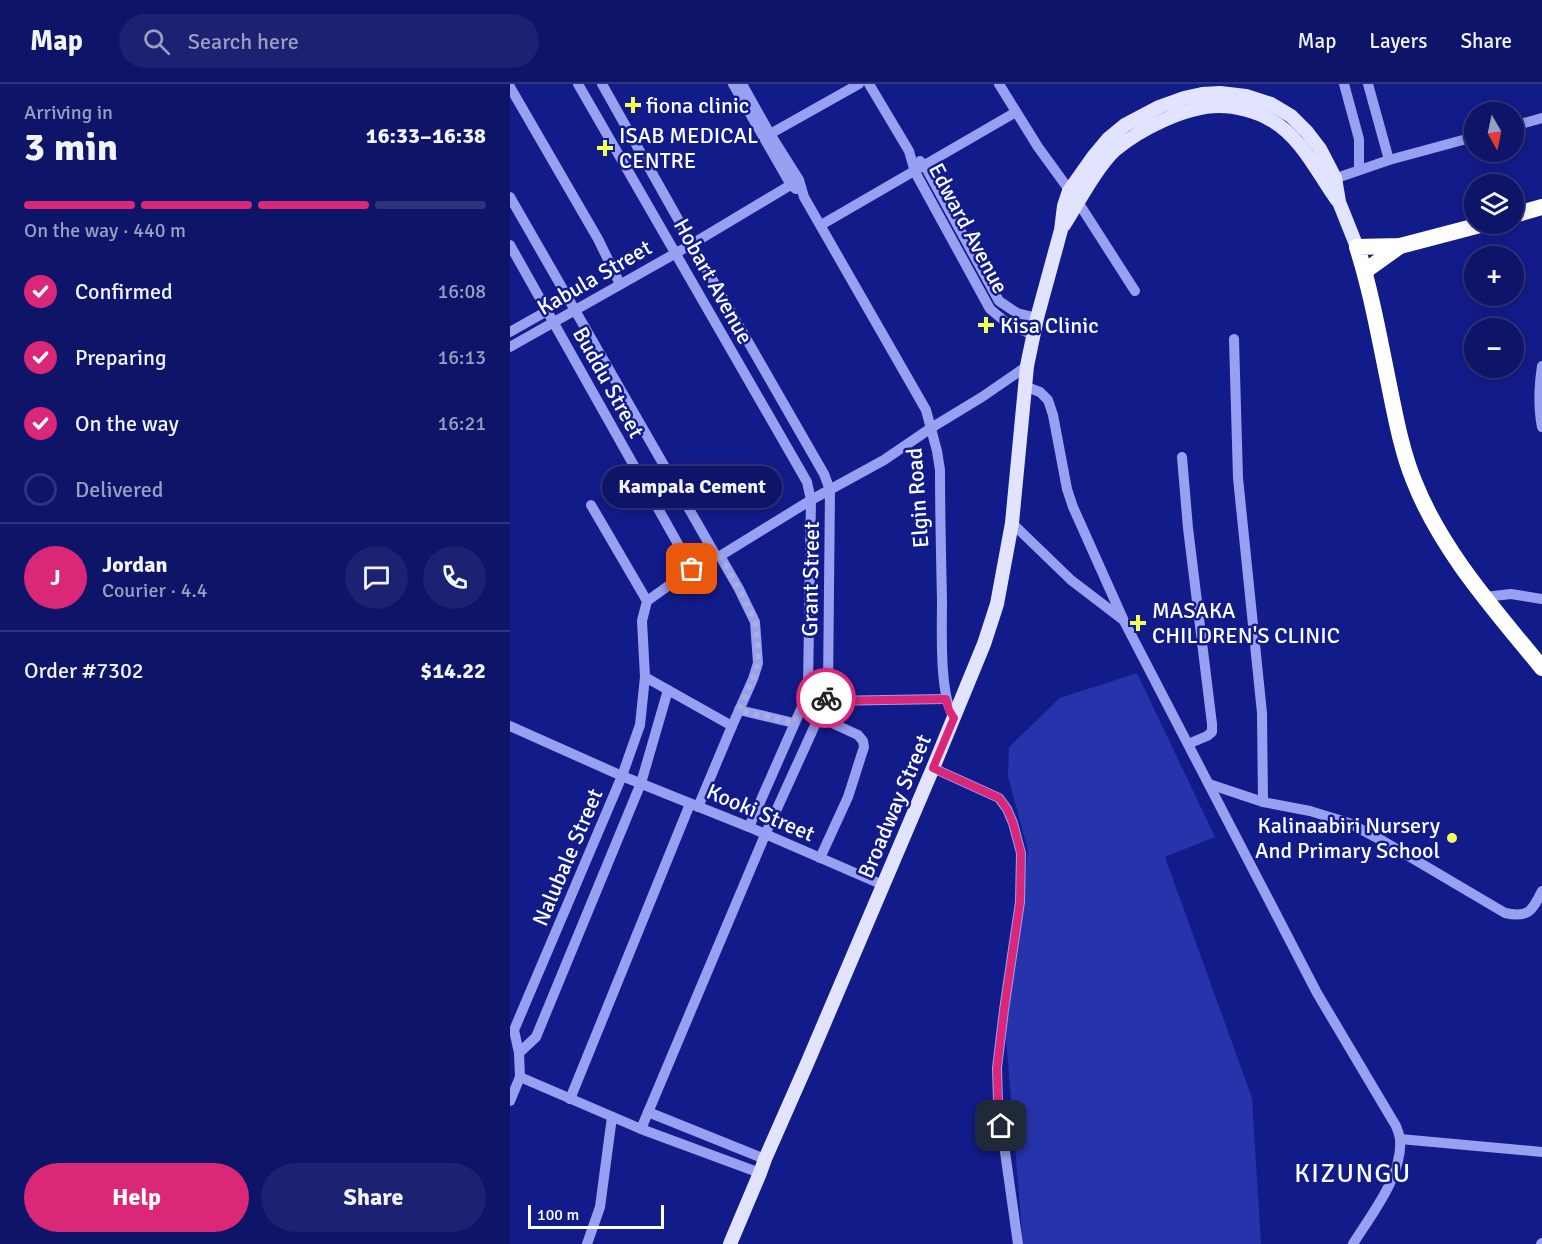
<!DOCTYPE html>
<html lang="en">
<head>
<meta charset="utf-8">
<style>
	:root { --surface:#0e1468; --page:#1c2171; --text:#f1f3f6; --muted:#9b9ec0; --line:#2e337c; --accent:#db2777 }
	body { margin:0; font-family:Signika,sans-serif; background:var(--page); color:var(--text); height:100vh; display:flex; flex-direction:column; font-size:22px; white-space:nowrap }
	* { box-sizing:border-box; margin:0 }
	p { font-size:20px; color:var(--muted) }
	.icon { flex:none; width:33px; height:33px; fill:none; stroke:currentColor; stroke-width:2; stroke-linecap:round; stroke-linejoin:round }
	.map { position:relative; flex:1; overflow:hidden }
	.side { display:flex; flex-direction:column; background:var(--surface); width:510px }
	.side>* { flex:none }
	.needle { width:39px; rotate:171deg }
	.tools { position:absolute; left:954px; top:18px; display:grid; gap:12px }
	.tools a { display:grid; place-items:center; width:60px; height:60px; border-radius:50%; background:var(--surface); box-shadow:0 3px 15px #0003,0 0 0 2px var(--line); font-size:30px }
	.scale { position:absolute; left:18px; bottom:15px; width:136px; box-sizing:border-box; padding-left:6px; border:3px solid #fff; border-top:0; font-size:16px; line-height:21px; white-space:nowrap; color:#fff; -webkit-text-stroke:4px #121b8a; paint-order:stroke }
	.pin { position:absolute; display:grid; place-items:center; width:51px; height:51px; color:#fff; margin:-26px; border-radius:12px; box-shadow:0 3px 9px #0006 }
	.courier { position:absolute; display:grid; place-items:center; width:60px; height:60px; margin:-30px; border:4px solid #db2777; border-radius:50%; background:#fff; color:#222; box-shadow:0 2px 8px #0007 }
	.bubble { position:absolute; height:42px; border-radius:21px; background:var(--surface); box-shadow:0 3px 15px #0003,0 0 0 2px var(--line); font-size:20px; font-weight:800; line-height:42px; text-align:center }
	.headline em { font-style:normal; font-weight:800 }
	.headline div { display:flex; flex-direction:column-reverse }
	.headline { display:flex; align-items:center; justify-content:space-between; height:102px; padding:0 24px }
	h1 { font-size:39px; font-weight:800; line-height:45px }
	.bar { display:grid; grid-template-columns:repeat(4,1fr); gap:9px 6px; align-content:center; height:72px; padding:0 24px }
	.bar i { height:8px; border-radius:4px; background:var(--line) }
	.bar .on { background:var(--accent) }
	.bar p { grid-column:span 4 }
	.line { display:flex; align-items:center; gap:15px; padding:0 24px; border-top:2px solid var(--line) }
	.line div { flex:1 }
	.round { display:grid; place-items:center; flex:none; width:63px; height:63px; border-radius:32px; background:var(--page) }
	ol { padding:0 24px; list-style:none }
	li { display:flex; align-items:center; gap:18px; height:66px }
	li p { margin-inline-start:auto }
	li .icon { padding:6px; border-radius:50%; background:var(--accent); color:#fff; stroke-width:4 }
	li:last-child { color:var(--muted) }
	li i { width:33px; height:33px; border:3px solid var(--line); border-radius:50% }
	.primary-button { display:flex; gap:12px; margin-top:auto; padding:12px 24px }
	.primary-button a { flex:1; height:69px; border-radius:36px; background:var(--accent); color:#fff; font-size:24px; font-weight:800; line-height:69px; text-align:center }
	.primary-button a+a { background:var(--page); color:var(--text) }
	header { display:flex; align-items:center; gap:36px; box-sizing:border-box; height:84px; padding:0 30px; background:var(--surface); border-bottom:2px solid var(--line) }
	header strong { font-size:28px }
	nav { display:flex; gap:33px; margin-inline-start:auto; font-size:21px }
	.search { width:420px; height:54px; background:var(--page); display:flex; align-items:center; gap:15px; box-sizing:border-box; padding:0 21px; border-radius:33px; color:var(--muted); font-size:22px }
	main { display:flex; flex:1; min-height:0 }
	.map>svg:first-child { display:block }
	.green { fill:#2733ab }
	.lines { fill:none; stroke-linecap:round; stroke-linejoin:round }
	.minor { stroke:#98a0f1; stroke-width:10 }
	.major { stroke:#e2e3ff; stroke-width:14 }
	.highway { stroke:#fff; stroke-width:16 }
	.done { stroke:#acafd6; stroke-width:6; stroke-dasharray:0 10.8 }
	.route { stroke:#db2777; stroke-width:8 }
	.poi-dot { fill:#f3ff58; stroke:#121b8a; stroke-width:2 }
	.labels { text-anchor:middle; stroke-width:5; stroke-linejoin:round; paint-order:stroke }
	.poi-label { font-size:22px; fill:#fff; stroke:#121b8a; text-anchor:start }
	.street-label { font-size:22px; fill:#fff; stroke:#121b8a }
	.quarter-label { font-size:26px; letter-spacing:1.5px; fill:#fff; stroke:#121b8a }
</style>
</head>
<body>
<header>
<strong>Map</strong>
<div class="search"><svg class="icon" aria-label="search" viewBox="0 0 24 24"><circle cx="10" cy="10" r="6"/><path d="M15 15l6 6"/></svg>Search here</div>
<nav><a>Map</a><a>Layers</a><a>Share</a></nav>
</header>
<main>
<section class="side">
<div class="headline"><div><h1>3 min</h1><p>Arriving in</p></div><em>16:33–16:38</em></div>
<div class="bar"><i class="on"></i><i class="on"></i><i class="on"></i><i></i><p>On the way · 440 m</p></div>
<ol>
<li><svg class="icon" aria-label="check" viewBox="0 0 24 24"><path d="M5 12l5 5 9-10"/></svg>Confirmed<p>16:08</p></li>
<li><svg class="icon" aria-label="check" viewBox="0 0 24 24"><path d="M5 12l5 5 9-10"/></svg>Preparing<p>16:13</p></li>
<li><svg class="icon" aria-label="check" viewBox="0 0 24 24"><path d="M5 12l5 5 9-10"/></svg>On the way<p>16:21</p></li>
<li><i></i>Delivered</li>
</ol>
<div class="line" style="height:108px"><b class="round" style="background:var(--accent);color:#fff">J</b><div><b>Jordan</b><p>Courier · 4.4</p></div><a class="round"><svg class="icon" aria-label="chat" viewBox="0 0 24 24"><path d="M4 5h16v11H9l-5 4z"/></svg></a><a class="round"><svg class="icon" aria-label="phone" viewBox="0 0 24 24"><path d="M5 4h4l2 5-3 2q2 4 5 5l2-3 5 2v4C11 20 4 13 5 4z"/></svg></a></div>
<div class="line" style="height:78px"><div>Order #7302</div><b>$14.22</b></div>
<div class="primary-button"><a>Help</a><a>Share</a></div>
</section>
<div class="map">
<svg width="1032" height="1160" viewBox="0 0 1032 1160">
	<rect width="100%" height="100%" fill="#121b8a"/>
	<path class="green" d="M627,589L705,753L655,773L742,1014L751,1160H513L494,930L518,767L498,692L499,663L550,614Z"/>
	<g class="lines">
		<g class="minor">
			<path d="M68,0C142,128 215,256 289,384L297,398L301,416L298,602L295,616L239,743"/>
			<path d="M92,0L182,160L314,390L320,406L318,604L316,617L255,751L131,1045"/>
			<path d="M223,0L281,101L286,105"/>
			<path d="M232,0L260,50L289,96L294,113L416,326L427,367L430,386C430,429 431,472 432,516C432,546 429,610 444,634"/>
			<path d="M359,0L399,67L405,88L480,225L498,240L523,251"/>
			<path d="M489,0L528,63L568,118L625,207"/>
			<path d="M834,0L849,55V86"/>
			<path d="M858,0L879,76"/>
			<path d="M0,3L88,155L110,200"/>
			<path d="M1004,42L1032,34"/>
			<path d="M260,50L349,0"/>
			<path d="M410,77L415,82L489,217L507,229L527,234"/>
			<path d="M818,97L879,76L964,53"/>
			<path d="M0,113L206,472"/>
			<path d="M311,141L506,28"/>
			<path d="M0,161L182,485"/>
			<path d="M0,248L37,227"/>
			<path d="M724,255L728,394L752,629L753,718"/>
			<path d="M0,263L182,160L289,96"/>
			<path d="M1032,282C1029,302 1028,323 1032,343"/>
			<path d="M514,302L530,308L538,316L543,331L557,405L563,423L614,537L807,909L886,1042C888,1047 890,1052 890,1056C893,1091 861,1131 843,1160"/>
			<path d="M672,373L678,444L702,640V648L697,652L678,660"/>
			<path d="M81,421L137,517"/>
			<path d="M502,439L561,496L612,535"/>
			<path d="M975,513L1001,510L1032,515"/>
			<path d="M135,593L222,642"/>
			<path d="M316,617L436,615"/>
			<path d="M229,626L284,639"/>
			<path d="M309,633L348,651L353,657L354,663L338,713L310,774"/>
			<path d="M0,642L112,692L239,743L373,801"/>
			<path d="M423,684L489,714L497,725L503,739L511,769L510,818L494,926L487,984L488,1018L508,1160"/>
			<path d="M699,700L753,718L800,727L839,739L873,757L995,829C1019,834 1022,827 1032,807"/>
			<path d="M188,723L222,642L243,595L248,579L245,538L229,505L210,472"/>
			<path d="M9,969L26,953L131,699L158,606"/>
			<path d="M10,993L131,1045L250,1089"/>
			<path d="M60,1015L180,720"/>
			<path d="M0,1017L10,993L9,969L4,946L112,692L130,641L135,593L132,537L137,517L182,485L206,472H210L301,416L374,376L421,344L472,313L517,282"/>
			<path d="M138,1028L255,1075"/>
			<path d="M890,1055L1032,1068"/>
			<path d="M77,1160L90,1123L102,1033"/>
			<path d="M1031,1160L1032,1159"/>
		</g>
		<g class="major">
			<path d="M554,141C568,119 586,84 605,66C630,45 676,22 709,22C725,22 747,27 761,36C792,54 807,88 827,116"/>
			<path d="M220,1160L250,1089L255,1075L296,982L423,684L474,560L487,520L502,439L517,282L527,234L551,146L554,122L559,107L583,73L598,55L615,41L649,23L674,14L692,10L710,9L736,12L761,20L781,32L797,48L810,65L825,94L829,118L847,163"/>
		</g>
		<g class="highway">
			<path d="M1004,131L1032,123"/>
			<path d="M974,140L890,162L847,163C861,207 869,252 878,296C885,330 891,365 904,397C932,468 985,526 1032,584"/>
			<path d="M855,187L890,162"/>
		</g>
	</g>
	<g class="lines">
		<path class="done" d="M182,485L206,472H210L229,505L245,538L248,558V579L243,595L229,626L284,639L295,616L298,602L318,604L316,614"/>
		<path class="route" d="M316,614V617L436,615L439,626L444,634L423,684L489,714L497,725L503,739L511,769L510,818L494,926L487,984L488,1018L491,1042"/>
	</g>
	<g class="poi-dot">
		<path d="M120 12h6v6h6v6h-6v6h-6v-6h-6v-6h6z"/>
		<path d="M92 55h6v6h6v6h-6v6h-6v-6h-6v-6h6z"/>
		<path d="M473 232h6v6h6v6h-6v6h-6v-6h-6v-6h6z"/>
		<path d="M625 530h6v6h6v6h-6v6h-6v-6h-6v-6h6z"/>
		<circle cx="942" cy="754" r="6"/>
	</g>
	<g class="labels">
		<g class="poi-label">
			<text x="136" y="29">fiona clinic</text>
			<text x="109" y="59">ISAB MEDICAL<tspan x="109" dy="25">CENTRE</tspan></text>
			<text x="490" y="249">Kisa Clinic</text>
			<text x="642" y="534">MASAKA<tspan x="642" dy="25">CHILDREN'S CLINIC</tspan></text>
			<text x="930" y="749" text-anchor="end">Kalinaabiri Nursery<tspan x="930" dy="25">And Primary School</tspan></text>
		</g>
		<g class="street-label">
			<text transform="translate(459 144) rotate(62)" y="8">Edward Avenue</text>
			<text transform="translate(84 193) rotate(-30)" y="8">Kabula Street</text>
			<text transform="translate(204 197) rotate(61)" y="8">Hobart Avenue</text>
			<text transform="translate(99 298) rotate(61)" y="8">Buddu Street</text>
			<text transform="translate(407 414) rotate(-94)" y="8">Elgin Road</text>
			<text transform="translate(300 495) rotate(-89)" y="8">Grant Street</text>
			<text transform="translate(384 722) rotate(-67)" y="8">Broadway Street</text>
			<text transform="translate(251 728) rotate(23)" y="8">Kooki Street</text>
			<text transform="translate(57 773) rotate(-67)" y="8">Nalubale Street</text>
		</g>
		<g class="quarter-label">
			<text x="843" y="1098">KIZUNGU</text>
		</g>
	</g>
</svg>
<div class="tools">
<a><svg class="needle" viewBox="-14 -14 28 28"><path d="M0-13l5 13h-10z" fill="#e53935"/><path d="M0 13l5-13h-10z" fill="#9b9ec0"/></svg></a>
<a><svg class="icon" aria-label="layers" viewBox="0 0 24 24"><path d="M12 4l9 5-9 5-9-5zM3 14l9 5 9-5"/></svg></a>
<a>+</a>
<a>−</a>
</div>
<div class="scale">100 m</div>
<div class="pin" style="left:182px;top:485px;background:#ea580c"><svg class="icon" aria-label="bag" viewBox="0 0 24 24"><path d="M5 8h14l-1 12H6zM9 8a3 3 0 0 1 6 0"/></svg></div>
<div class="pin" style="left:491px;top:1042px;background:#1f2937"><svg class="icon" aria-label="home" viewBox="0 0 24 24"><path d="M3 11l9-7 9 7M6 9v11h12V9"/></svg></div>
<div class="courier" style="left:316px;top:614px"><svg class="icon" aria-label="bike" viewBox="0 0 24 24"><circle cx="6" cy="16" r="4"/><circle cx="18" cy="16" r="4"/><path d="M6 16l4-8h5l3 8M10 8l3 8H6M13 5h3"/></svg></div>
<div class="bubble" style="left:92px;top:382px;width:180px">Kampala Cement</div>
</div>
</main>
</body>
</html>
